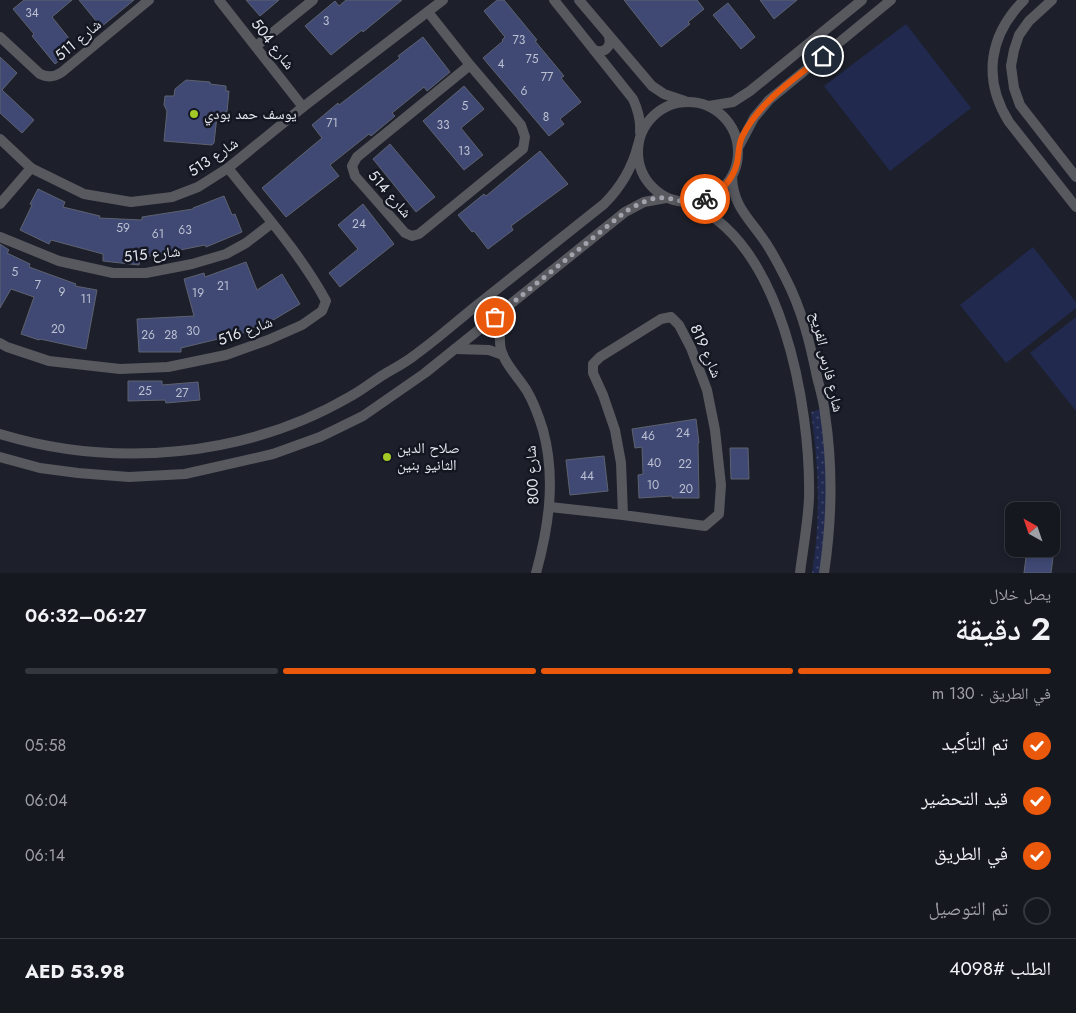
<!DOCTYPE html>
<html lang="ar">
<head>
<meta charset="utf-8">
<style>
	:root { --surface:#161820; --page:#1f2129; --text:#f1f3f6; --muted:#9ea0a5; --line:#35373e; --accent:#ea580c }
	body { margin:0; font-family:Jost,"Noto Naskh Arabic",sans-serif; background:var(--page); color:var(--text); direction:rtl; height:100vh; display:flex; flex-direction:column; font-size:19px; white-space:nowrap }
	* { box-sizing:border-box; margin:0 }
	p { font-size:16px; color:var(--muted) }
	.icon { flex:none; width:28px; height:28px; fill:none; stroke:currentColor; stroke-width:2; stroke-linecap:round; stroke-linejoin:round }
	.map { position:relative; height:573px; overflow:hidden; direction:ltr }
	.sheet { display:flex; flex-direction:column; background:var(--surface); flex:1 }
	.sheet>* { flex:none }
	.needle { width:32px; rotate:320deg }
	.buttons { position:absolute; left:1005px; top:502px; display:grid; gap:10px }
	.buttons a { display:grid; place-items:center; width:55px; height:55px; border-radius:10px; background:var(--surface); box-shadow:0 2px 8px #0003,0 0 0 1px var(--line); font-size:25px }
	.pin { position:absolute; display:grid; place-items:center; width:42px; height:42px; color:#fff; margin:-21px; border:2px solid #fff; border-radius:50%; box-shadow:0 1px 5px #0007 }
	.courier { position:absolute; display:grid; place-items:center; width:50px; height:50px; margin:-25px; border:4px solid #ea580c; border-radius:50%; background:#fff; color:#222; box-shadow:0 1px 6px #0007 }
	.overview em { font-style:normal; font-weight:600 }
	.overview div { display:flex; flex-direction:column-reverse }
	.overview { display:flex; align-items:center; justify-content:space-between; height:85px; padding:0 25px }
	h1 { font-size:32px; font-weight:600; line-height:38px }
	.bar { display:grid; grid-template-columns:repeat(4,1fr); gap:8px 5px; align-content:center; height:60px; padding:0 25px }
	.bar i { height:6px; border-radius:4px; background:var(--line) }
	.bar .on { background:var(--accent) }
	.bar p { grid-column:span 4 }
	.line { display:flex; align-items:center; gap:12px; padding:0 25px; border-top:1px solid var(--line) }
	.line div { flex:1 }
	ol { padding:0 25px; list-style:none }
	li { display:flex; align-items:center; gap:15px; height:55px }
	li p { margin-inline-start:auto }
	li .icon { padding:5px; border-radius:50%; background:var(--accent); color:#fff; stroke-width:4 }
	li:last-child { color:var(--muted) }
	li i { width:28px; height:28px; border:2px solid var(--line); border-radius:50% }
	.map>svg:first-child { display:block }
	.grass { fill:#21294f }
	.garden { fill:url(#garden-dots) }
	.building { fill:#3f4974; stroke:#5e626f }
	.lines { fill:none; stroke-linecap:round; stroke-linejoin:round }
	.minor { stroke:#58595f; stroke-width:10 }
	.done { stroke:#a0a3ab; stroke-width:5; stroke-dasharray:0 9 }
	.route { stroke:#ea580c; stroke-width:6 }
	.poi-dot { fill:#a3c927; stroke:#141721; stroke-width:2 }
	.labels { text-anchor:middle; stroke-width:5; stroke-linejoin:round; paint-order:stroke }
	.number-label { font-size:12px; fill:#bcc1d1 }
	.street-label { font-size:15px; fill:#e6e9f0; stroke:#141721 }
	.poi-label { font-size:15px; fill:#e6e9f0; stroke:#141721; text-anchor:start }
</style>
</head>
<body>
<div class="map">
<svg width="1076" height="573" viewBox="0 0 1076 573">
	<defs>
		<pattern id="garden-dots" width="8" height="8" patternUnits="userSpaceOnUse" patternTransform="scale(1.25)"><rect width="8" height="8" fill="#21294f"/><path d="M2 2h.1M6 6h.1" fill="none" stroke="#414869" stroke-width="1.8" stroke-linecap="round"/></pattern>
	</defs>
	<rect width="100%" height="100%" fill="#1d202b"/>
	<g class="grass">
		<path d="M906,24L971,108L890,171L824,86Z"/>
		<path d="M1033,247L1076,302V308L1006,363L960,305Z"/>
		<path d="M1076,317V411L1030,353Z"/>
	</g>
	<path class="garden" d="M821,409L828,477L822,573H812C821,519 819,465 811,412Z"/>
	<g class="building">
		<path d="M24,0H72L52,17L76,47L55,64L32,36L34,34L13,9Z"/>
		<path d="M79,0H134L101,27Z"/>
		<path d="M246,0H279L260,16Z"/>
		<path d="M346,0H402L363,32L362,30L331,55L305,26L335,1L339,6Z"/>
		<path d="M497,0H504L537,40L535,41L564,76L561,78L581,102L560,119L564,124L549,136L483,58L503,41L502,40L505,37L484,11Z"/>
		<path d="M624,0H697L704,9L688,22L690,24L661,47Z"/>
		<path d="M760,0H797L774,19Z"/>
		<path d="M728,3L755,37L741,49L713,15Z"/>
		<path d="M423,37L450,72L427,91L424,87L392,113L395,116L371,136L369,134L330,165L339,176L286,217L262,188L322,138L312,125L338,103L339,105L400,58L398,56Z"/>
		<path d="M0,57L17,73L2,90L34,120L22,133L0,113Z"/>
		<path d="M186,80L210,82V84L226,86V91H229L227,112H222V117L217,116L214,143L212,145L164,141L167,111L164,105L165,96H174L175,89Z"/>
		<path d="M464,86L484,109L461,128L483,155L464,170L423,121Z"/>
		<path d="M390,144L435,197L416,212L373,159Z"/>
		<path d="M540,151L568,184L511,226L513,230L488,249L474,231L472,232L458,215L484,194L486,196Z"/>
		<path d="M38,189L65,202L63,207L100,216L99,218L142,220V217L193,209V208L224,196L232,215L235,214L242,232L206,247L205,245L140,258L139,265L103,261V254L51,240L49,244L20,230L32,205L30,204Z"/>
		<path d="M363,204L394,244L340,287L329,273L358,249L338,225Z"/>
		<path d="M0,244L9,250L7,253L30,264L29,267L76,284L75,286L97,290L86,349L40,339L39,340L21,334L34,297L11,289L0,308Z"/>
		<path d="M246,262L257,290L282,274L300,304L275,319L250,329L251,331L181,348V352H139L137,319L194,316L184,279L204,273L205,277Z"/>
		<path d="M128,381H162V385L198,382L200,400L166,403L165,400L128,401Z"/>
		<path d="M696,419L699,443H698L699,498H672V496L639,498L638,475L643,474L642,447L635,448L632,429Z"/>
		<path d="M730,448H748L749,479H731Z"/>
		<path d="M604,456L608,491L570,495L566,460Z"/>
		<path d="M1027,549H1054L1051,573H1024Z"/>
	</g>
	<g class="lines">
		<g class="minor">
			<path d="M219,0L303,107"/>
			<path d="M554,0L633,99C638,110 641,120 640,132"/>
			<path d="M579,0L652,86L664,94L685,101"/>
			<path d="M1024,0C989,35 982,79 1009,122L1076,207"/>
			<path d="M1052,0L1029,21L1019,35L1014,50L1011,66L1014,88L1020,105L1076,177"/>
			<path d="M428,12L470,65L521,125L525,137L523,149L419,234L412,236L405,233L355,176L352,166L357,157L470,65"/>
			<path d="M0,37L40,74C48,78 55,77 62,72L149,0"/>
			<path d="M256,46L313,0"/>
			<path d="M594,50C604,54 612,47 609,37"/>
			<circle cx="688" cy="152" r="50"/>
			<path d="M709,106L733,102L750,91L862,0"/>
			<path d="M0,139L31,168L84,194L131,202L172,197L198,187L228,168L303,107L443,0"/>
			<path d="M738,148L754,118L769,100L891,0"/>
			<path d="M732,177C733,207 750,219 766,243C773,254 780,267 786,279C802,310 810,343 817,377C820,389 824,401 825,414C833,467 832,520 824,573"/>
			<path d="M686,203C782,236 811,409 809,498C808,523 803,548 800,573"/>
			<path d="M0,204L31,168"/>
			<path d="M0,237L59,261L113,273H146L192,264L226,254L246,243L272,223"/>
			<path d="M507,308C503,319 499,330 500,342C500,360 518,376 527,391C534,403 539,417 543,430C556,478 549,526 536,573"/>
			<path d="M0,343L7,347L49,361L120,369L168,367L226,355L268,340L302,325L322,311L326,301C300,253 262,211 228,168"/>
			<path d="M455,349L489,350L503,355"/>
			<path d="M0,434C115,469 247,457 351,396C362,390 372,382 383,375C393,369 405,363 415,355C436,340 456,322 476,306C519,272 561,238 604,204C621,187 632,169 638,145"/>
			<path d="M0,457L40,468L78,473L129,477L185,474L273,454L320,437L363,416L425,373L625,212L644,202L666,198"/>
			<path d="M550,507L623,515L705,526L719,514L721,485L715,430L707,390L691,348L679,325L671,317L661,319L600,357L593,364V373L603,395L615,430L621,463L623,515"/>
		</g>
	</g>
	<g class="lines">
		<path class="done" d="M495,317L625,212C636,205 652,196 666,198C682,200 687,206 705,199"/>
		<path class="route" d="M705,199C720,193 733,180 737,163C739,154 738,146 742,137C759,102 793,80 823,56"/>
	</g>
	<g class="poi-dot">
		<circle cx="194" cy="114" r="5"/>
		<circle cx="387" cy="457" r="5"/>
	</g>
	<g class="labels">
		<g class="number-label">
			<text x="32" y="17">34</text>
			<text x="326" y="25">3</text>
			<text x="519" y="44">73</text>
			<text x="532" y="63">75</text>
			<text x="501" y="68">4</text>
			<text x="547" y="81">77</text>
			<text x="524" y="95">6</text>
			<text x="465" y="110">5</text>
			<text x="546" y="121">8</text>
			<text x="332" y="127">71</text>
			<text x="443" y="129">33</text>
			<text x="464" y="155">13</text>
			<text x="359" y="228">24</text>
			<text x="123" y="232">59</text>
			<text x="185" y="234">63</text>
			<text x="158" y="238">61</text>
			<text x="15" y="276">5</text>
			<text x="38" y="289">7</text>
			<text x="223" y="290">21</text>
			<text x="62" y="296">9</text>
			<text x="198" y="297">19</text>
			<text x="86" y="303">11</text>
			<text x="58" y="333">20</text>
			<text x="193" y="335">30</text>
			<text x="148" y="339">26</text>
			<text x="171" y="339">28</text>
			<text x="145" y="395">25</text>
			<text x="182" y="397">27</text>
			<text x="683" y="437">24</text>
			<text x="648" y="440">46</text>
			<text x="654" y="467">40</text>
			<text x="685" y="468">22</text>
			<text x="587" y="480">44</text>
			<text x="653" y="489">10</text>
			<text x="686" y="493">20</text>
		</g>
		<g class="street-label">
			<text transform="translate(78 40) rotate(-40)" y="5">شارع 511</text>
			<text transform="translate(273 44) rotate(52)" y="5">شارع 504</text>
			<text transform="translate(213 157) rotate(-34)" y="5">شارع 513</text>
			<text transform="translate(390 194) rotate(49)" y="5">شارع 514</text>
			<text transform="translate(152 254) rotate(-6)" y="5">شارع 515</text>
			<text transform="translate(245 331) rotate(-20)" y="5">شارع 516</text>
			<text transform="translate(706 351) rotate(66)" y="5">شارع 819</text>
			<text transform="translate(827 362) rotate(77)" y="5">شارع فارس الفريح</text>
			<text transform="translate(532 475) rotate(-93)" y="5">شارع 800</text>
		</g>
		<g class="poi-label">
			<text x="204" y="119">يوسف حمد بودي</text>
			<text x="397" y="453">صلاح الدين<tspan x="397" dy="17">الثانيو بنين</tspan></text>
		</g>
	</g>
</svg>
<div class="buttons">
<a><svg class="needle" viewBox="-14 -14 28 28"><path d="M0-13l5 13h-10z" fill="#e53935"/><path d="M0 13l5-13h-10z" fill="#9ea0a5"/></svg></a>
</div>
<div class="pin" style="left:495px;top:317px;background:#ea580c"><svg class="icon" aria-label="bag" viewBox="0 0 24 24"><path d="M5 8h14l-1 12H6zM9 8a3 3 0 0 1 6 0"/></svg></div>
<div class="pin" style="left:823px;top:56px;background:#1f2937"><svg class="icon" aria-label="home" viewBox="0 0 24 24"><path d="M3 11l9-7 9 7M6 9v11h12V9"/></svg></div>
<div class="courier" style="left:705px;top:199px"><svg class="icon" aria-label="bike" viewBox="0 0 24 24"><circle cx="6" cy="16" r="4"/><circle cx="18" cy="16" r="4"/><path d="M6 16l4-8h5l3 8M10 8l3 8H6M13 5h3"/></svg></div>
</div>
<section class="sheet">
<div class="overview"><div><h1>2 دقيقة</h1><p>يصل خلال</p></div><em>06:27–06:32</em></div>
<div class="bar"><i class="on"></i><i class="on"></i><i class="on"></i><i></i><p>في الطريق · 130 m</p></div>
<ol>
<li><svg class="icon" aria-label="check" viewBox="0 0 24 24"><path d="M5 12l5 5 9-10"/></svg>تم التأكيد<p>05:58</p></li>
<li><svg class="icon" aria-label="check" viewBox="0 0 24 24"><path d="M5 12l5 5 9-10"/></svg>قيد التحضير<p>06:04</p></li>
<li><svg class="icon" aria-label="check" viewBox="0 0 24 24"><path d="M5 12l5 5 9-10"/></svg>في الطريق<p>06:14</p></li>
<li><i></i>تم التوصيل</li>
</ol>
<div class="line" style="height:65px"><div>الطلب #4098</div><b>AED 53.98</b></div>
</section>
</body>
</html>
